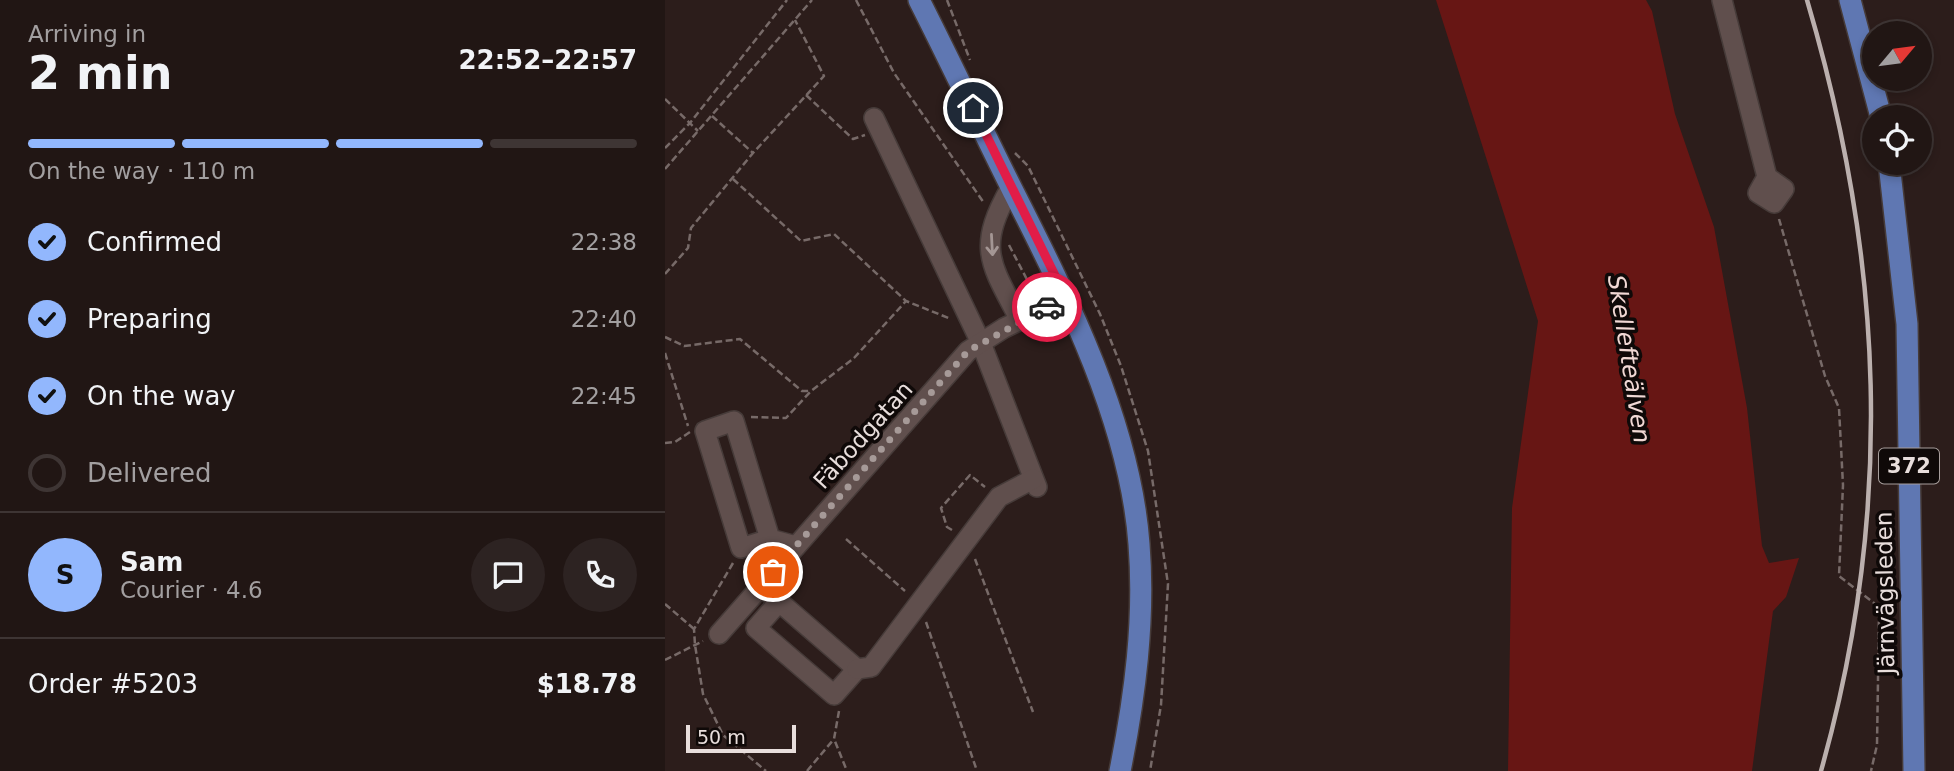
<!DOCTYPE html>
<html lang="en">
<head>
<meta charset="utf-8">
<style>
	:root { --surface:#211614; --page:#2d2322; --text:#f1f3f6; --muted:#a29fa0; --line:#3e3534; --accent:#92b7fd }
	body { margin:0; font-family:"DejaVu Sans",sans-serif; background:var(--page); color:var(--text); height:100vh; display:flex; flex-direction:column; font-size:26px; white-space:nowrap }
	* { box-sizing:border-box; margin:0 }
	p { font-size:23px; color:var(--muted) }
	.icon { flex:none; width:38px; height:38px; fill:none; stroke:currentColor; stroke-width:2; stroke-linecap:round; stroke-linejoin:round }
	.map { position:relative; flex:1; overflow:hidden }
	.side { display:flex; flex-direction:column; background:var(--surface); width:665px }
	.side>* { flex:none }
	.needle { width:46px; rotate:61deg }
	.fabs { position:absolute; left:1197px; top:21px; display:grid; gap:14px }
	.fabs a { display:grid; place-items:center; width:70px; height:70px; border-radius:50%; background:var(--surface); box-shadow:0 4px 10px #0003,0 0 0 2px var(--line); font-size:35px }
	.scale { position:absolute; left:21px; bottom:18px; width:110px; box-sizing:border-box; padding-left:7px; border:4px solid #e8dedc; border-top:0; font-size:19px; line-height:24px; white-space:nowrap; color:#e8dedc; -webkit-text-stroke:5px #0f0908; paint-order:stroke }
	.pin { position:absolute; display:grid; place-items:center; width:60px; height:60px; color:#fff; margin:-30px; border:4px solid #fff; border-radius:50%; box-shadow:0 2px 7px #0007 }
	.courier { position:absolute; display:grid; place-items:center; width:70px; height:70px; margin:-35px; border:5px solid #e11d48; border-radius:50%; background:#fff; color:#222; box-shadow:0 2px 9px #0007 }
	.overview em { font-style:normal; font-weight:700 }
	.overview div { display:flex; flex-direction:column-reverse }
	.overview { display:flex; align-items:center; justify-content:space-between; height:119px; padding:0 28px }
	h1 { font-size:46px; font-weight:700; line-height:52px }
	.bar { display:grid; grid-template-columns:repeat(4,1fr); gap:10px 7px; align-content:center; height:84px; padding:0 28px }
	.bar i { height:9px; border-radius:5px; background:var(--line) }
	.bar .current { background:var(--accent) }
	.bar p { grid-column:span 4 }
	.line { display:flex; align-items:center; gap:18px; padding:0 28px; border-top:2px solid var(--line) }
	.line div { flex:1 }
	.round { display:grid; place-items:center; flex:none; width:74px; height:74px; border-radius:37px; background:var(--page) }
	ol { padding:0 28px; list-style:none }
	li { display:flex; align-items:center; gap:21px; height:77px }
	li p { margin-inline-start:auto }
	li .icon { padding:7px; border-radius:50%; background:var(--accent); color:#111; stroke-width:4 }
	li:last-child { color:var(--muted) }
	li i { width:38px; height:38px; border:4px solid var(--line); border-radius:50% }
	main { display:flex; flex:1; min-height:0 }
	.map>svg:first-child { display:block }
	.water { fill:#671614 }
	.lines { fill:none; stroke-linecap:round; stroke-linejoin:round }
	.minor-casing { stroke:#463b39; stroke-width:22 }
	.major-casing { stroke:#463b39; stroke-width:24 }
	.path { stroke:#776a68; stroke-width:2.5; stroke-dasharray:7 3.5; stroke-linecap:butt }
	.minor { stroke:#604f4d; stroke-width:19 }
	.major { stroke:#5f77b2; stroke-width:21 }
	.rail { stroke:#bbb0ae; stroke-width:4.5 }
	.oneway { stroke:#a49694 }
	.done { stroke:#a69a98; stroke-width:7; stroke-dasharray:0 12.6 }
	.route { stroke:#e11d48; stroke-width:9 }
	.labels { text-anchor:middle; stroke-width:7; stroke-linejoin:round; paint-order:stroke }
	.shield { fill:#0f0908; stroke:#a79e9c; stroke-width:2 }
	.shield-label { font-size:21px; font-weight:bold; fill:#e8dedc }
	.street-label { font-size:23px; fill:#e8dedc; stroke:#0f0908 }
	.water-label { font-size:24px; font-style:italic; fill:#f1d8d4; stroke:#0f0908 }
</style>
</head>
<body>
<main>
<section class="side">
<div class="overview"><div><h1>2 min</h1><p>Arriving in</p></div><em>22:52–22:57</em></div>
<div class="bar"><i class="current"></i><i class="current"></i><i class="current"></i><i></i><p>On the way · 110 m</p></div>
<ol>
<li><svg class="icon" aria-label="check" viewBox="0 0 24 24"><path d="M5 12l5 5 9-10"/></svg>Confirmed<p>22:38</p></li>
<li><svg class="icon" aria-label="check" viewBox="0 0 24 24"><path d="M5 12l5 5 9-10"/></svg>Preparing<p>22:40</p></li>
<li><svg class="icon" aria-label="check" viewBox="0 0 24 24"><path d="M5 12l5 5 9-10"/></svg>On the way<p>22:45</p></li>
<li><i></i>Delivered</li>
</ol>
<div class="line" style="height:126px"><b class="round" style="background:var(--accent);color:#111">S</b><div><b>Sam</b><p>Courier · 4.6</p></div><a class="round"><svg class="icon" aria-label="chat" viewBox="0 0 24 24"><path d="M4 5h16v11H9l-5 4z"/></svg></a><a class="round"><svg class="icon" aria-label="phone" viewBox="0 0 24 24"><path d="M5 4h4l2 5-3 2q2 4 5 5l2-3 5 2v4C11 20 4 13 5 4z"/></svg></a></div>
<div class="line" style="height:91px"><div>Order #5203</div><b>$18.78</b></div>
</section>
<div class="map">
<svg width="1289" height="771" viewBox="0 0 1289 771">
	<rect width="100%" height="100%" fill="#2c1d1b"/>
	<path class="water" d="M771,0H981L987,11L1010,114L1049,227L1082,408L1097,546L1104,563L1134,558L1121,597L1108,611L1087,771H843L847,508L873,321Z"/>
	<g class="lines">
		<defs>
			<g id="minor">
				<path d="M1057,0L1102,177L1119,189L1109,203L1093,193L1102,177"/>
				<path d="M209,118L316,343L372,487"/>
				<path d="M346,187C311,248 325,263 355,320"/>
				<path d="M105,539L76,548L40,431L69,421L105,539L131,546"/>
				<path d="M96,586L192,669L169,695L91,628L114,602"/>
				<path d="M54,634L303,351L339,328L401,298"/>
				<path d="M192,669L206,667L334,497L368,479"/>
			</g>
			<g id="major">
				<path d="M254,0C286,63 316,127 348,191C402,298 465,422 474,544C480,620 470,696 455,771"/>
				<path d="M1185,0L1216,117"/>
				<path d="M1224,163L1242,324L1249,771"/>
			</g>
		</defs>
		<use href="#minor" class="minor-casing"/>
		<use href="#major" class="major-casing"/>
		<g class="path">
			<path d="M191,0L229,73L319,203"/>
			<path d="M282,0L305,60"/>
			<path d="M141,95L188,139L200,135"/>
			<path d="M0,99L33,131"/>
			<path d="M47,116L88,153"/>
			<path d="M0,148L25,123L122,0"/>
			<path d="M350,153L363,166L435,314L456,366L483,451L503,584L496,705L485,771"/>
			<path d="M0,169L147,0"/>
			<path d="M68,179L136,241L169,234L241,301L286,319"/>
			<path d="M1114,219L1160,376L1174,408L1178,485L1174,576L1209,603L1214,614L1212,745L1206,771"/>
			<path d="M344,245L370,295"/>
			<path d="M0,274L23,248L26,228L88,153L159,76L130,20"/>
			<path d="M0,337L19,346L75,339L137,391H146"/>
			<path d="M0,353L23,426"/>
			<path d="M86,417L121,418L146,391L189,358L241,301"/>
			<path d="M0,443L10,442L25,432"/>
			<path d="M287,530L282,527L276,508L305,475L320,487"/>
			<path d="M181,539L240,591"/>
			<path d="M310,559L368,712"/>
			<path d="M68,563L29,629L30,645L38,694L58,735L101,771"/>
			<path d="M0,604L29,629"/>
			<path d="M261,622L312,771"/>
			<path d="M0,660L38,641"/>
			<path d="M174,711L169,739L182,771"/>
			<path d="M142,771L169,739"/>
		</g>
		<use href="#minor" class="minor"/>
		<use href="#major" class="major"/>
		<path class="rail" d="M1142,0C1219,260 1230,509 1156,771"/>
	</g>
	<defs><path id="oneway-shaft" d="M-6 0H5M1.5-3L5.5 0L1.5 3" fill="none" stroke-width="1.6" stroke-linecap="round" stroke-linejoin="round" transform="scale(1.75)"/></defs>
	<use class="oneway" href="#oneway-shaft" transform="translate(327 245) rotate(87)"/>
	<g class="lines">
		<path class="done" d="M108,572L303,351L382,307"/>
		<path class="route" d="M308,108L401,298L382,307"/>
	</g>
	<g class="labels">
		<rect class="shield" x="1214" y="448.5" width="60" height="35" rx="5"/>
		<g class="shield-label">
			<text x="1244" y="473">372</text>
		</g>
		<g class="street-label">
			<text transform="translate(198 435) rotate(-48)" y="8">Fäbodgatan</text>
			<text transform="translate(1220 593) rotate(-91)" y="8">Järnvägsleden</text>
		</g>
		<g class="water-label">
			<text transform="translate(964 359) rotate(81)" y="8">Skellefteälven</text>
		</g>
	</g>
</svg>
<div class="fabs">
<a><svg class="needle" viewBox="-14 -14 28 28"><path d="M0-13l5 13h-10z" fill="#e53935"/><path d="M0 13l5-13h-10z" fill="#a29fa0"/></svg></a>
<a><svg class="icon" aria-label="locate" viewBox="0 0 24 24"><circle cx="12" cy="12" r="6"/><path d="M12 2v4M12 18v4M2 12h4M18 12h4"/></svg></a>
</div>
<div class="scale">50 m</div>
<div class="pin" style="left:108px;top:572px;background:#ea580c"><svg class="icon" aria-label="bag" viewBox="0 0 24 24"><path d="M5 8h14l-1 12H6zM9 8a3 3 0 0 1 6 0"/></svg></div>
<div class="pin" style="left:308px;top:108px;background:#1f2937"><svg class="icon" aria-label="home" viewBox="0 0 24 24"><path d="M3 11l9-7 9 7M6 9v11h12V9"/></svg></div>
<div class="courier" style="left:382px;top:307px"><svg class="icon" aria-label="car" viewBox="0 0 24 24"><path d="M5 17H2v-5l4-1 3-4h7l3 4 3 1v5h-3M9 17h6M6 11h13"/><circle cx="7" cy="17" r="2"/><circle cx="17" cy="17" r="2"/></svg></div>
</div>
</main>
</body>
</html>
